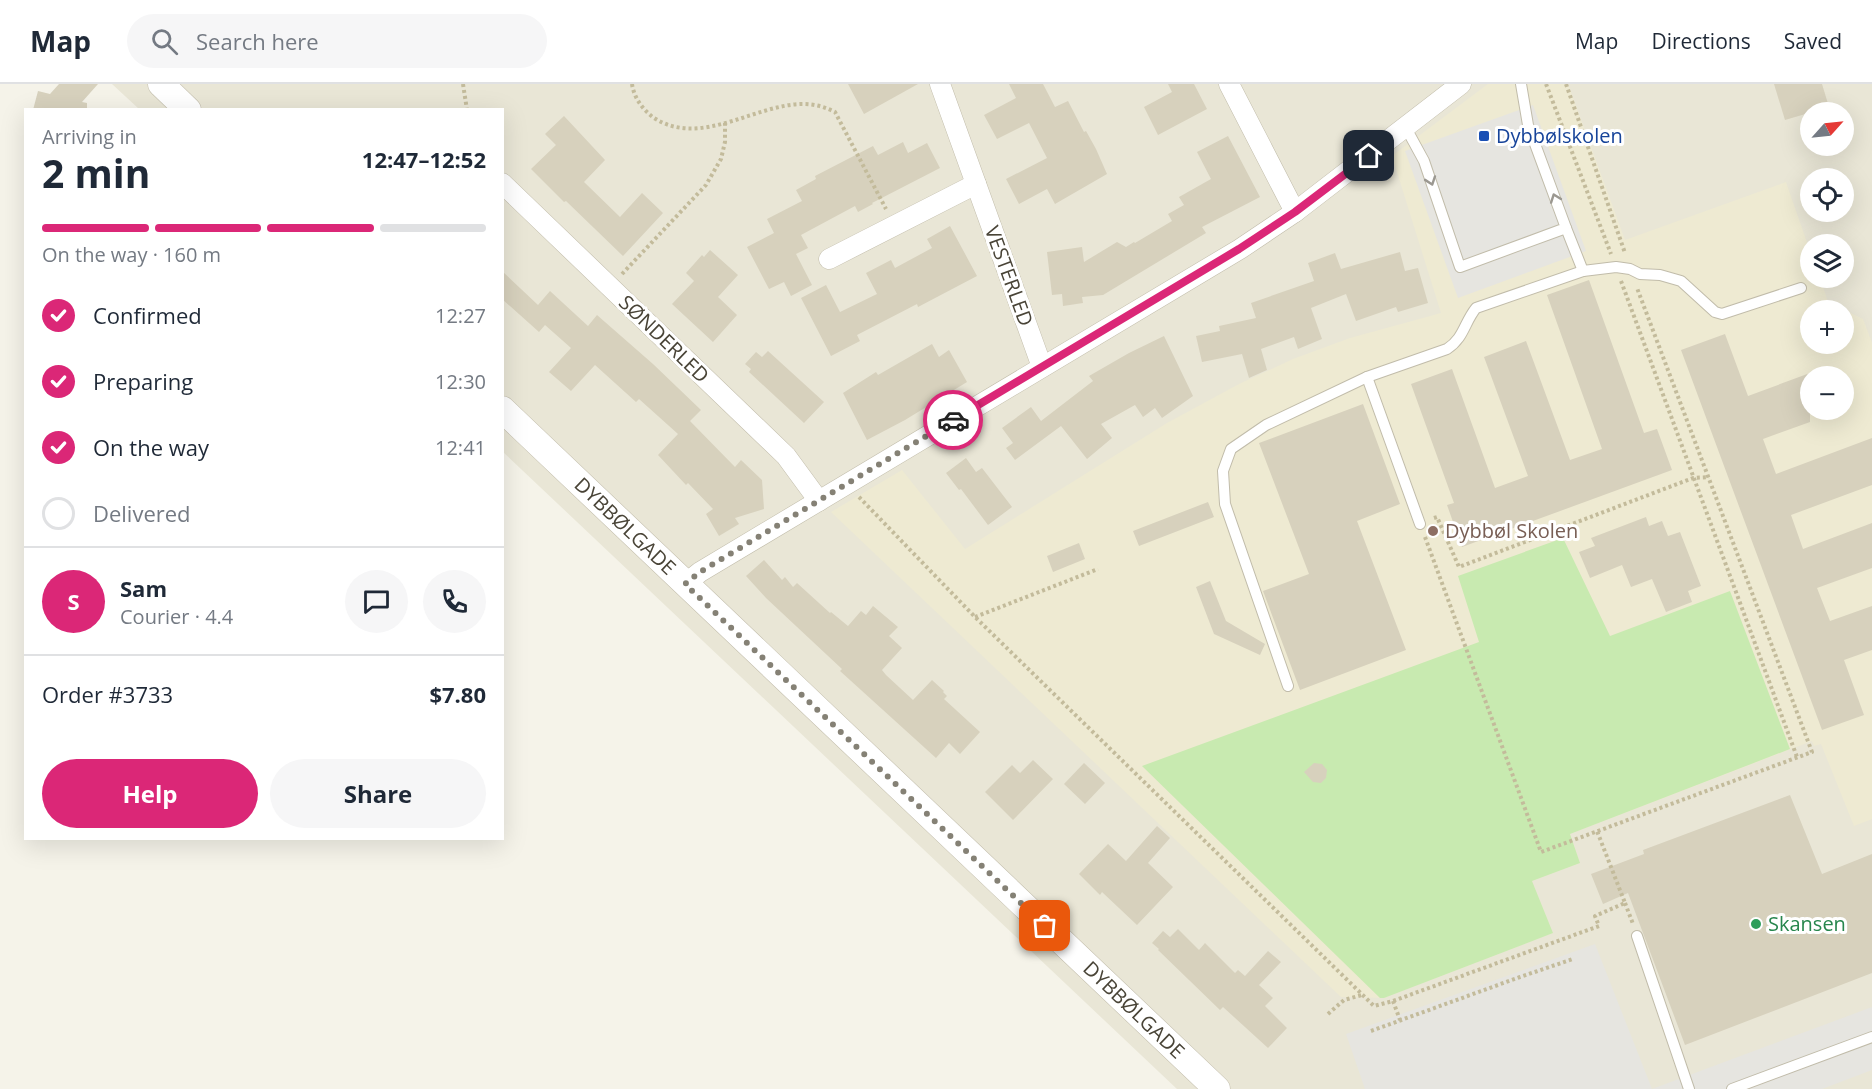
<!DOCTYPE html>
<html lang="en">
<head>
<meta charset="utf-8">
<style>
	:root { --surface:#fff; --page:#f6f6f7; --text:#1f2937; --muted:#747a83; --line:#e0e1e3; --accent:#db2777 }
	body { margin:0; font-family:"Open Sans",sans-serif; background:var(--page); color:var(--text); height:100vh; display:flex; flex-direction:column; font-size:22px; white-space:nowrap }
	* { box-sizing:border-box; margin:0 }
	p { font-size:20px; color:var(--muted) }
	.icon { flex:none; width:33px; height:33px; fill:none; stroke:currentColor; stroke-width:2; stroke-linecap:round; stroke-linejoin:round }
	.map { position:relative; flex:1; overflow:hidden }
	.side { position:absolute; left:24px; top:24px; width:480px; height:732px; display:flex; flex-direction:column; background:var(--surface); border-radius:0px; box-shadow:0 6px 24px #0002 }
	.side>* { flex:none }
	.needle { width:39px; rotate:63deg }
	.tools { position:absolute; left:1800px; top:18px; display:grid; gap:12px }
	.tools a { display:grid; place-items:center; width:54px; height:54px; border-radius:50%; background:var(--surface); box-shadow:0 6px 24px #0002; font-size:30px }
	.pin { position:absolute; display:grid; place-items:center; width:51px; height:51px; color:#fff; margin:-26px; border-radius:12px; box-shadow:0 3px 9px #0006 }
	.courier { position:absolute; display:grid; place-items:center; width:60px; height:60px; margin:-30px; border:4px solid #db2777; border-radius:50%; background:#fff; color:#222; box-shadow:0 2px 8px #0007 }
	.summary em { font-style:normal; font-weight:700 }
	.summary div { display:flex; flex-direction:column-reverse }
	.summary { display:flex; align-items:center; justify-content:space-between; height:102px; padding:0 18px }
	h1 { font-size:39px; font-weight:700; line-height:45px }
	.bar { display:grid; grid-template-columns:repeat(4,1fr); gap:9px 6px; align-content:center; height:72px; padding:0 18px }
	.bar i { height:8px; border-radius:4px; background:var(--line) }
	.bar .current { background:var(--accent) }
	.bar p { grid-column:span 4 }
	.line { display:flex; align-items:center; gap:15px; padding:0 18px; border-top:2px solid var(--line) }
	.line div { flex:1 }
	.round { display:grid; place-items:center; flex:none; width:63px; height:63px; border-radius:32px; background:var(--page) }
	ol { padding:0 18px; list-style:none }
	li { display:flex; align-items:center; gap:18px; height:66px }
	li p { margin-inline-start:auto }
	li .icon { padding:6px; border-radius:50%; background:var(--accent); color:#fff; stroke-width:4 }
	li:last-child { color:var(--muted) }
	li i { width:33px; height:33px; border:3px solid var(--line); border-radius:50% }
	.button { display:flex; gap:12px; margin-top:auto; padding:12px 18px }
	.button a { flex:1; height:69px; border-radius:36px; background:var(--accent); color:#fff; font-size:24px; font-weight:700; line-height:69px; text-align:center }
	.button a+a { background:var(--page); color:var(--text) }
	header { display:flex; align-items:center; gap:36px; box-sizing:border-box; height:84px; padding:0 30px; background:var(--surface); border-bottom:2px solid var(--line) }
	header strong { font-size:28px }
	nav { display:flex; gap:33px; margin-inline-start:auto; font-size:21px }
	.search { width:420px; height:54px; background:var(--page); display:flex; align-items:center; gap:15px; box-sizing:border-box; padding:0 21px; border-radius:33px; color:var(--muted); font-size:22px }
	.map>svg:first-child { display:block }
	.residential { fill:#e9e6d6; fill-rule:evenodd }
	.education { fill:#eeead2; fill-rule:evenodd }
	.green { fill:#c8eab0 }
	.parking { fill:#e6e5e0 }
	.building { fill:#d7d1bd }
	.lines { fill:none; stroke-linecap:round; stroke-linejoin:round }
	.service-casing { stroke:#c1bcaa; stroke-width:12 }
	.minor-casing { stroke:#c1bcaa; stroke-width:21 }
	.tertiary-casing { stroke:#c1bcaa; stroke-width:27 }
	.path { stroke:#c3bb9b; stroke-width:4; stroke-dasharray:3 3; stroke-linecap:butt }
	.service { stroke:#fff; stroke-width:10 }
	.minor { stroke:#fff; stroke-width:20 }
	.tertiary { stroke:#fff; stroke-width:26 }
	.oneway { stroke:#9b9891 }
	.done { stroke:#858175; stroke-width:6; stroke-dasharray:0 10.8 }
	.route { stroke:#db2777; stroke-width:8 }
	.transit-dot { fill:#1a4fb4; stroke:#fff; stroke-width:2 }
	.education-dot { fill:#8d6e63; stroke:#fff; stroke-width:2 }
	.leisure-dot { fill:#2e9e5b; stroke:#fff; stroke-width:2 }
	.labels { text-anchor:middle; stroke-width:6; stroke-linejoin:round; paint-order:stroke }
	.transit-label { font-size:20px; fill:#164399; stroke:#fff; text-anchor:start }
	.street-label { font-size:20px; fill:#494437; stroke:#fff }
	.education-label { font-size:20px; fill:#785e54; stroke:#fff; text-anchor:start }
	.leisure-label { font-size:20px; fill:#27864d; stroke:#fff; text-anchor:start }
</style>
</head>
<body>
<header>
<strong>Map</strong>
<div class="search"><svg class="icon" aria-label="search" viewBox="0 0 24 24"><circle cx="10" cy="10" r="6"/><path d="M15 15l6 6"/></svg>Search here</div>
<nav><a>Map</a><a>Directions</a><a>Saved</a></nav>
</header>
<div class="map">
<svg width="1872" height="1005" viewBox="0 0 1872 1005">
	<rect width="100%" height="100%" fill="#f5f3e9"/>
	<path class="residential" d="M112,0H1872V1005H1177L503,368L502,26L139,25ZM1810,28H1844V62H1810ZM1810,94H1844V128H1810ZM1810,160H1844V194H1810ZM1810,226H1844V260H1810ZM1810,292H1844V326H1810Z"/>
	<path class="education" d="M1488,0H1568L1625,156L1786,98L1810,167V194H1820L1828,218L1863,235L1872,259V735L1854,742L1821,660L1814,662L1812,657L1570,750L1580,779L1532,797L1553,849L1384,914L1341,913L831,428L902,386L965,465L1167,339L1239,300L1293,275L1350,254L1441,229L1392,72ZM1810,226H1844V260H1810ZM1810,292H1844V326H1810Z"/>
	<path class="green" d="M1563,454L1610,552L1730,507L1790,665L1570,750L1580,779L1532,797L1553,849L1384,914H1380L1142,682L1479,558L1458,492Z"/>
	<g class="parking">
		<path d="M1533,21L1586,167L1458,214L1405,67Z"/>
		<path d="M1595,860L1652,1005L1872,923V986L1822,1005H1365L1346,950Z"/>
	</g>
	<g class="building">
		<path d="M59,0H98L82,18L87,19V26H33L38,7L50,10Z"/>
		<path d="M848,0H918L864,30Z"/>
		<path d="M1009,0H1043L1055,23L1068,17L1084,48L1086,47L1096,65L1107,90L1055,120L1047,105L1019,120L1006,95L1047,74L1029,39L997,55L984,31L1016,14Z"/>
		<path d="M1168,0H1194L1207,25L1158,51L1144,23L1172,8Z"/>
		<path d="M1774,0H1822L1829,23L1785,36Z"/>
		<path d="M564,32L605,76L584,98L620,133L642,109L663,129L623,172L566,117L564,118L531,85L556,61L545,50Z"/>
		<path d="M1228,52L1260,113L1202,143L1206,149L1103,211L1082,213L1083,219L1063,222L1062,210L1052,211L1047,168L1082,163L1084,178L1117,158L1126,163L1134,158L1135,159L1172,137L1168,130L1184,121L1179,113L1211,95L1197,68Z"/>
		<path d="M903,58L908,69L927,59L940,84L872,119L873,120L858,128L855,122L801,151L808,164L796,170L812,201L791,212L784,198L769,205L747,163L774,149L767,135L802,117L796,106L816,95L815,92L873,62L878,71Z"/>
		<path d="M950,142L977,192L918,223L917,220L857,251L860,257L831,272L801,214L826,201L840,228L877,210L866,189L891,176L895,184L932,164L927,155Z"/>
		<path d="M710,166L738,191L718,213L737,231L713,258L672,220L694,197L686,189L702,171L704,173Z"/>
		<path d="M1400,168L1405,187L1418,184L1428,219L1398,228L1396,223L1356,237L1346,210L1311,224L1322,255L1298,265L1294,253L1261,265L1267,286L1249,294L1242,270L1202,278L1196,252L1220,247L1219,242L1256,234L1251,219L1314,197L1308,179L1335,169L1341,185Z"/>
		<path d="M502,187L538,221L550,207L588,242L597,231L653,280L701,326L690,337L735,383L741,376L762,396L764,425L735,434L739,440L719,452L706,430L713,425L688,399L686,401L658,371L678,350L639,315L636,318L595,281L571,307L549,288L571,264L545,241L539,248L502,215Z"/>
		<path d="M1589,196L1644,349L1657,345L1672,386L1462,463L1447,421L1454,419L1411,300L1452,285L1495,404L1528,392L1484,273L1526,257L1570,376L1602,365L1547,211Z"/>
		<path d="M1725,250L1748,312L1810,289V338L1763,355L1776,390L1872,354V401L1791,431L1803,465L1872,439V484L1817,504L1830,537L1872,522V566L1844,576L1864,631L1822,646L1681,266Z"/>
		<path d="M1164,252L1193,312L1162,334L1155,324L1143,333L1135,321L1101,340L1112,354L1087,375L1061,342L1015,376L1006,364L1013,359L1002,344L1031,323L1041,337L1093,297L1089,292L1129,269Z"/>
		<path d="M932,260L939,273L949,266L967,298L905,336L867,356L843,309L876,288L878,291Z"/>
		<path d="M768,267L824,318L804,339L749,288L751,285L745,280L756,268L762,273Z"/>
		<path d="M1363,320L1400,420L1357,437L1406,566L1300,606L1263,507L1309,490L1259,359Z"/>
		<path d="M966,374L976,388L982,384L1012,423L988,441L961,405L959,406L946,389Z"/>
		<path d="M1208,418L1214,433L1139,462L1133,447Z"/>
		<path d="M1646,433L1649,442L1662,437L1668,452L1680,448L1701,502L1688,507L1692,518L1666,528L1652,495L1631,503L1622,481L1590,494L1579,468L1595,462L1591,454Z"/>
		<path d="M1079,459L1085,475L1053,488L1047,472Z"/>
		<path d="M764,476L782,496L785,493L793,503L797,499L830,529L831,528L848,542L861,527L866,531L873,522L898,543L889,552L902,564L882,586L886,591L913,616L932,596L944,607L943,608L947,612L944,615L980,648L960,670L949,659L936,674L840,587L842,585L766,514L746,492Z"/>
		<path d="M1210,497L1226,537L1265,560L1260,571L1214,550L1196,503Z"/>
		<path d="M1033,676L1053,695L1013,736L985,708L1012,681L1020,689Z"/>
		<path d="M1084,679L1105,699L1085,720L1064,700Z"/>
		<path d="M1314,679L1322,680L1327,686L1326,694L1321,699L1313,698L1304,688Z"/>
		<path d="M1790,711L1822,790L1872,770V889L1685,961L1628,809L1603,820L1591,790L1644,770L1643,766Z"/>
		<path d="M1157,742L1170,754L1148,779L1173,803L1137,841L1102,808L1100,811L1079,790L1108,760L1126,777Z"/>
		<path d="M1178,845L1199,866L1205,859L1235,889L1238,886L1245,892L1268,867L1281,878L1259,901L1273,914L1265,922L1287,944L1268,964L1223,923L1220,926L1158,866L1159,865L1152,859L1163,847L1170,853Z"/>
	</g>
	<g class="lines">
		<defs>
			<g id="service">
				<path d="M1406,44L1424,77L1460,183L1566,144L1528,41L1521,0"/>
				<path d="M1566,144L1583,187L1616,183L1630,185L1640,190L1660,191L1681,197L1715,228L1722,230L1801,204"/>
				<path d="M1367,293L1420,440"/>
				<path d="M1288,602L1225,420L1223,387L1231,365L1266,341L1367,293L1447,265C1464,254 1464,239 1476,224L1583,187"/>
				<path d="M1637,852L1689,1005"/>
				<path d="M1732,1005L1872,953"/>
			</g>
			<g id="minor">
				<path d="M940,0L1042,283"/>
				<path d="M1229,0L1295,128"/>
				<path d="M502,99L786,372L819,417"/>
				<path d="M829,175L976,100"/>
				<path d="M685,500L700,488L1240,165L1295,128L1461,0"/>
			</g>
			<g id="tertiary">
				<path d="M161,0L188,26"/>
				<path id="s1" d="M502,325L1217,1005"/>
			</g>
		</defs>
		<use href="#service" class="service-casing"/>
		<use href="#minor" class="minor-casing"/>
		<use href="#tertiary" class="tertiary-casing"/>
		<g class="path">
			<path d="M463,0L467,26"/>
			<path d="M632,0C634,14 643,26 654,34C701,64 755,20 803,20C815,20 825,23 835,28L886,125"/>
			<path d="M1546,0L1611,170"/>
			<path d="M1566,0L1625,169"/>
			<path d="M622,190L706,101L721,75L725,58V39"/>
			<path d="M1621,197L1797,673"/>
			<path d="M859,413L975,533L1374,922L1393,917L1599,842L1595,832L1625,819L1597,747"/>
			<path d="M1434,434L1437,433L1459,483L1693,394L1709,393"/>
			<path d="M1425,453L1541,768L1812,668L1637,204"/>
			<path d="M975,533L1098,485"/>
			<path d="M1625,819L1633,840"/>
			<path d="M1393,917L1400,936"/>
			<path d="M1328,930L1344,916L1362,911"/>
			<path d="M1371,947L1520,893L1573,875"/>
		</g>
		<use href="#service" class="service"/>
		<use href="#minor" class="minor"/>
		<use href="#tertiary" class="tertiary"/>
	</g>
	<defs><path id="oneway-chevron" d="M-2-3.5L2.5 0L-2 3.5" fill="none" stroke-width="1.6" stroke-linecap="round" stroke-linejoin="round" transform="scale(1.5)"/></defs>
	<g class="oneway">
		<use href="#oneway-chevron" transform="translate(1431 97) rotate(71)"/>
		<use href="#oneway-chevron" transform="translate(1555 114) rotate(-110)"/>
	</g>
	<g class="lines">
		<path class="done" d="M953,336L700,488L685,500L1045,842"/>
		<path class="route" d="M953,336L1239,165L1295,128L1369,72"/>
	</g>
	<rect class="transit-dot" x="1478" y="46" width="12" height="12" rx="3"/>
	<circle class="education-dot" cx="1433" cy="447" r="6"/>
	<circle class="leisure-dot" cx="1756" cy="840" r="6"/>
	<g class="labels">
		<g class="transit-label">
			<text x="1496" y="59">Dybbølskolen</text>
		</g>
		<g class="street-label">
			<text transform="translate(1009 192) rotate(70)" y="7">VESTERLED</text>
			<text transform="translate(664 255) rotate(44)" y="7">SØNDERLED</text>
			<text dy="7" stroke="none"><textPath href="#s1" startOffset="170">DYBBØLGADE</textPath></text>
			<text dy="7" stroke="none"><textPath href="#s1" startOffset="872">DYBBØLGADE</textPath></text>
		</g>
		<g class="education-label">
			<text x="1445" y="454">Dybbøl Skolen</text>
		</g>
		<g class="leisure-label">
			<text x="1768" y="847">Skansen</text>
		</g>
	</g>
</svg>
<div class="tools">
<a><svg class="needle" viewBox="-14 -14 28 28"><path d="M0-13l5 13h-10z" fill="#e53935"/><path d="M0 13l5-13h-10z" fill="#747a83"/></svg></a>
<a><svg class="icon" aria-label="locate" viewBox="0 0 24 24"><circle cx="12" cy="12" r="6"/><path d="M12 2v4M12 18v4M2 12h4M18 12h4"/></svg></a>
<a><svg class="icon" aria-label="layers" viewBox="0 0 24 24"><path d="M12 4l9 5-9 5-9-5zM3 14l9 5 9-5"/></svg></a>
<a>+</a>
<a>−</a>
</div>
<div class="pin" style="left:1045px;top:842px;background:#ea580c"><svg class="icon" aria-label="bag" viewBox="0 0 24 24"><path d="M5 8h14l-1 12H6zM9 8a3 3 0 0 1 6 0"/></svg></div>
<div class="pin" style="left:1369px;top:72px;background:#1f2937"><svg class="icon" aria-label="home" viewBox="0 0 24 24"><path d="M3 11l9-7 9 7M6 9v11h12V9"/></svg></div>
<div class="courier" style="left:953px;top:336px"><svg class="icon" aria-label="car" viewBox="0 0 24 24"><path d="M5 17H2v-5l4-1 3-4h7l3 4 3 1v5h-3M9 17h6M6 11h13"/><circle cx="7" cy="17" r="2"/><circle cx="17" cy="17" r="2"/></svg></div>
<section class="side">
<div class="summary"><div><h1>2 min</h1><p>Arriving in</p></div><em>12:47–12:52</em></div>
<div class="bar"><i class="current"></i><i class="current"></i><i class="current"></i><i></i><p>On the way · 160 m</p></div>
<ol>
<li><svg class="icon" aria-label="check" viewBox="0 0 24 24"><path d="M5 12l5 5 9-10"/></svg>Confirmed<p>12:27</p></li>
<li><svg class="icon" aria-label="check" viewBox="0 0 24 24"><path d="M5 12l5 5 9-10"/></svg>Preparing<p>12:30</p></li>
<li><svg class="icon" aria-label="check" viewBox="0 0 24 24"><path d="M5 12l5 5 9-10"/></svg>On the way<p>12:41</p></li>
<li><i></i>Delivered</li>
</ol>
<div class="line" style="height:108px"><b class="round" style="background:var(--accent);color:#fff">S</b><div><b>Sam</b><p>Courier · 4.4</p></div><a class="round"><svg class="icon" aria-label="chat" viewBox="0 0 24 24"><path d="M4 5h16v11H9l-5 4z"/></svg></a><a class="round"><svg class="icon" aria-label="phone" viewBox="0 0 24 24"><path d="M5 4h4l2 5-3 2q2 4 5 5l2-3 5 2v4C11 20 4 13 5 4z"/></svg></a></div>
<div class="line" style="height:78px"><div>Order #3733</div><b>$7.80</b></div>
<div class="button"><a>Help</a><a>Share</a></div>
</section>
</div>
</body>
</html>
